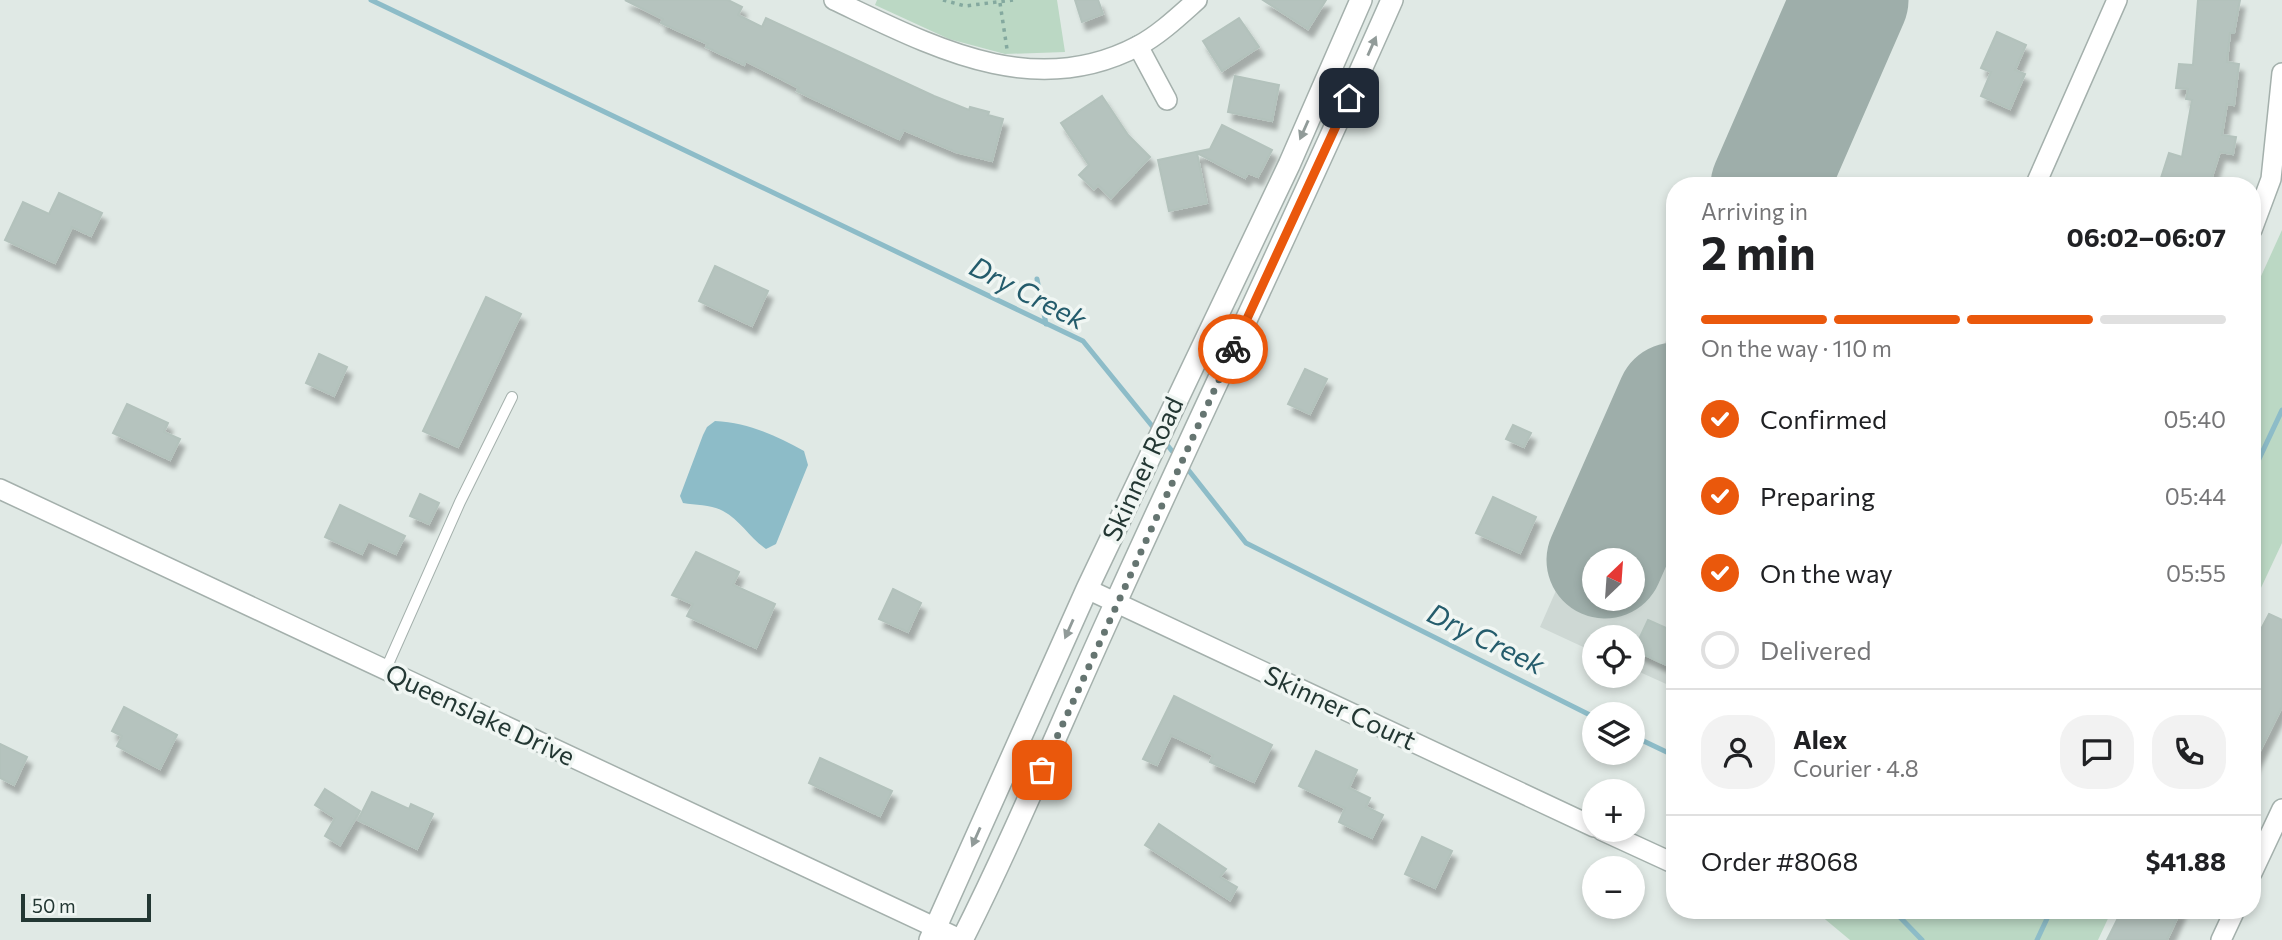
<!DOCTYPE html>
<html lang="en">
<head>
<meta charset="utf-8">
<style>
	:root { --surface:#fff; --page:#f2f2f2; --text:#202124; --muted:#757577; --line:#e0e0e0; --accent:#ea580c }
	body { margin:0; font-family:Commissioner,sans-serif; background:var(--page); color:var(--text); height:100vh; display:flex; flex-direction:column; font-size:26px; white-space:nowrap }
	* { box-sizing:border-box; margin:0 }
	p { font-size:23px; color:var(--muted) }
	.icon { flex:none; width:38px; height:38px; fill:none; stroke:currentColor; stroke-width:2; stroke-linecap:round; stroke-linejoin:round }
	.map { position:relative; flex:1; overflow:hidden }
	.details { position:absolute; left:1666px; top:177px; width:595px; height:742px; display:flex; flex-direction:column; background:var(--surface); border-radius:28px; box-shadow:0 4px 10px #0003 }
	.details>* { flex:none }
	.needle { width:46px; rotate:25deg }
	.fabs { position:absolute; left:1582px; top:548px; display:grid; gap:14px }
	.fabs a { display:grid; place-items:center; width:63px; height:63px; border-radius:50%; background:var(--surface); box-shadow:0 4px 10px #0003; font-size:35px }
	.scale { position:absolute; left:21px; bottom:18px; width:130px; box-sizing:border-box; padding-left:7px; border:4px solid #233733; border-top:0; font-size:19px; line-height:24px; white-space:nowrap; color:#233733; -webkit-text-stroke:5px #f0f6f3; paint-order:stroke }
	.pin { position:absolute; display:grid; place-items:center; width:60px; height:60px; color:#fff; margin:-30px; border-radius:14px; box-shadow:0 4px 10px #0006 }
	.courier { position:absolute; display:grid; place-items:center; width:70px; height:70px; margin:-35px; border:5px solid #ea580c; border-radius:50%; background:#fff; color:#222; box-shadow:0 2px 9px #0007 }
	.overview em { font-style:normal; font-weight:700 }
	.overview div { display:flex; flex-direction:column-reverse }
	.overview { display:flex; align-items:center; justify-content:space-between; height:119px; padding:0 35px }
	h1 { font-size:46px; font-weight:700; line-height:52px }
	.bar { display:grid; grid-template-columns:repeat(4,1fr); gap:10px 7px; align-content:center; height:84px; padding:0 35px }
	.bar i { height:9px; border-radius:5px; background:var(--line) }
	.bar .current { background:var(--accent) }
	.bar p { grid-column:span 4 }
	.line { display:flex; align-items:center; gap:18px; padding:0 35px; border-top:2px solid var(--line) }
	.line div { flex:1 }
	.round { display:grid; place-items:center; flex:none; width:74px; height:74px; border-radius:28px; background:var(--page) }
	ol { padding:0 35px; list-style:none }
	li { display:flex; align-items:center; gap:21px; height:77px }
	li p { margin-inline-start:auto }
	li .icon { padding:7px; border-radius:50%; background:var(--accent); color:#fff; stroke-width:4 }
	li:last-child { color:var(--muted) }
	li i { width:38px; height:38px; border:4px solid var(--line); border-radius:50% }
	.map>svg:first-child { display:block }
	.built { fill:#ced8d4; fill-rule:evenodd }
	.green { fill:#bbd8c4 }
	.water { fill:#8dbcc8 }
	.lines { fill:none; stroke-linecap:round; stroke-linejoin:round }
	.stream { stroke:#8dbcc8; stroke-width:5 }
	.runway { stroke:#9eaeaa; stroke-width:117 }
	.building { fill:#b5c3be; stroke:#b3c2bc; stroke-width:2; filter:url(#shadow) }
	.service-casing { stroke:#a4b0ac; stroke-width:12 }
	.minor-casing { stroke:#a4b0ac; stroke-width:22 }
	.tertiary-casing { stroke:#a4b0ac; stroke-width:24 }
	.path { stroke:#84a99f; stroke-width:3.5; stroke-dasharray:3.5 5; stroke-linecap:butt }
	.service { stroke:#fff; stroke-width:10 }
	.minor { stroke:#fff; stroke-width:19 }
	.tertiary { stroke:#fff; stroke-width:21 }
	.oneway { fill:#919b99 }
	.done { stroke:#657571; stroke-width:7; stroke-dasharray:0 12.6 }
	.route { stroke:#ea580c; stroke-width:9 }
	.labels { text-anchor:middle; stroke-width:7; stroke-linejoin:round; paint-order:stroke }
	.street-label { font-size:26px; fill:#233733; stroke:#f0f6f3 }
	.water-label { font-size:28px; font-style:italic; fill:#245c6c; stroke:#f0f6f3 }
</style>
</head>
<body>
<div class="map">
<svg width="2282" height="940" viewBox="0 0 2282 940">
	<defs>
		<filter id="shadow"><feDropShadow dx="4.5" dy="8" stdDeviation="2" flood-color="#0004"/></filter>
	</defs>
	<rect width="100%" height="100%" fill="#e0e9e5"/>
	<g class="built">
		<path d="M1816,0H1892L1811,185H1734Z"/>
		<path d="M1675,320V688L1633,669V637H1594V652L1540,627ZM1594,560H1633V598H1594Z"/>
	</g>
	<g class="green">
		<path d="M877,0H1057L1065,52L1005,54L949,39L875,5Z"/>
		<path d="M2282,230V543L2252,607V296Z"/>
		<path d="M1814,910H2112L2098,940H1850Z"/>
	</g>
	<path class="water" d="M715,421C749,423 775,435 804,451L808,465L776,544L766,549C750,538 740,520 723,511C712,505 696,505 683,503L680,496L703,435L707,427Z"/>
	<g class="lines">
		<g class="stream">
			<path d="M371,0L1083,341L1157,432"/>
			<path d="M1037,279L1046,324"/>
			<path d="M1163,440L1177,457"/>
			<path d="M1186,467L1246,543L1594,717"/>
			<path d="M2252,474L2282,410"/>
			<path d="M1633,736L1675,756"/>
			<path d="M1893,910L1922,940"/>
			<path d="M2037,940L2051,910"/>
		</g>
		<g class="runway">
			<path d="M1769,186L1850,0"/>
			<path d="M1605,560L1675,401"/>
		</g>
	</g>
	<g class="building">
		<path d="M625,0H728L742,7L738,15L762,27L766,18L934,96L969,110L970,107L989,112L988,115L1003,119L992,161L956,152L904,130L899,139L797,91L799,88L746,61L744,65L706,47L708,44L661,23L663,19Z"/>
		<path d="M1075,0H1098L1103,14L1082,22Z"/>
		<path d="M1263,0H1326L1308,29Z"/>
		<path d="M2198,0H2240L2234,33H2230L2227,62L2239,64L2234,105L2227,104L2222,135L2236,137L2233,154L2220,152L2209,186H2175L2161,178L2169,153L2182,157L2192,100L2186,99L2188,89L2176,88L2179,64L2193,65Z"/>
		<path d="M1239,18L1259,47L1222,71L1203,41Z"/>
		<path d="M1997,32L2026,45L2015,70L2025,74L2010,109L1981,96L1991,72L1981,68Z"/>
		<path d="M1235,76L1279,85L1272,121L1228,112Z"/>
		<path d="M1102,96L1128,135L1150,157L1111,198L1098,185L1094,189L1079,175L1089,165L1061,123Z"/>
		<path d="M1222,125L1272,150L1258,177L1248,173L1245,178L1197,153L1207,203L1169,211L1158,160L1210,149Z"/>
		<path d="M59,193L102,213L91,236L72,227L55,263L5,240L23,202L49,214Z"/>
		<path d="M715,266L768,291L752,326L699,301Z"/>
		<path d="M486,297L521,314L458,447L423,431Z"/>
		<path d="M319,354L347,367L334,396L306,383Z"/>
		<path d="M1305,369L1327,379L1310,414L1288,404Z"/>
		<path d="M127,404L168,423L164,432L180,439L170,460L113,433Z"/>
		<path d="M1513,425L1531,433L1524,447L1506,439Z"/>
		<path d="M420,494L439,503L429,524L410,516Z"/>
		<path d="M1493,497L1536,517L1520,553L1476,533Z"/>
		<path d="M340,505L405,536L396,554L368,541L362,554L325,537Z"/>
		<path d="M696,552L739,572L733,585L775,604L756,648L687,616L693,604L672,595Z"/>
		<path d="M893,589L921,603L908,632L879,619Z"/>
		<path d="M2269,614L2282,620V707L2252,767V631L2258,635Z"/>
		<path d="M1648,620L1675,632V669L1634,650Z"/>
		<path d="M1174,696L1272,745L1254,782L1210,762L1213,755L1171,735L1157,765L1143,759Z"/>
		<path d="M124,707L177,735L160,769L117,746L122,736L112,731Z"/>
		<path d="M0,744L27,757L14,785L0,778Z"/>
		<path d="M1316,751L1357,770L1349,788L1370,798L1366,807L1383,815L1372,838L1339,822L1345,808L1299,786Z"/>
		<path d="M820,758L892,791L880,816L809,783Z"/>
		<path d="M325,789L360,811L340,845L325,836L335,818L315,805Z"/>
		<path d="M372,792L409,809L411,804L433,814L417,849L358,820Z"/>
		<path d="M1159,824L1226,869L1220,877L1237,887L1230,900L1145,845Z"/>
		<path d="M1422,837L1452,851L1435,888L1405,874Z"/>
		<path d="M2122,910H2181L2167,940H2107Z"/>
	</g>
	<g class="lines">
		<defs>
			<path id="service" d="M385,671L460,502L512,397"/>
			<g id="minor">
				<path d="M834,0C930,45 1032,102 1138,46C1159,35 1179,16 1197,0"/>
				<path d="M1138,46L1167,100"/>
				<path d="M2035,186L2117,0"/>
				<path d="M2252,230L2271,179L2282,73"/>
				<path d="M0,489L962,940"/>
				<path d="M1087,589L1594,827"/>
				<path d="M1601,830L1675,864"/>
				<path d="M2252,873L2282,809"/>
				<path d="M2221,940L2235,910"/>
			</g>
			<g id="tertiary">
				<path d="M930,940L1087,589L1289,165L1361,0"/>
				<path d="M962,940C1018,829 1064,715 1116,602C1207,401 1303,202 1392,0"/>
			</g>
		</defs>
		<use href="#service" class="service-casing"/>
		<use href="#minor" class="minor-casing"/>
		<use href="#tertiary" class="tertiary-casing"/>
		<g class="path">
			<path d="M943,0L965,6L1013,0"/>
			<path d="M1000,3L1007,49"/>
		</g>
		<use href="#service" class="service"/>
		<use href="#minor" class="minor"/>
		<use href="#tertiary" class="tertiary"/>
	</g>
	<defs><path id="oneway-solid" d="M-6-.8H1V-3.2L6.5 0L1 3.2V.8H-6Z" transform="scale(1.75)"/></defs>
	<g class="oneway">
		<use href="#oneway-solid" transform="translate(1372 46) rotate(-66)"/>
		<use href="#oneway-solid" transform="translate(1304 130) rotate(114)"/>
		<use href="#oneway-solid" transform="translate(1069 629) rotate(114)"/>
		<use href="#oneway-solid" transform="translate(976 837) rotate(114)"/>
	</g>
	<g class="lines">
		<path class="done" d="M1042,770L1233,349"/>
		<path class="route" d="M1233,349L1349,98"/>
	</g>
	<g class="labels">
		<g class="street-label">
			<text transform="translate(1143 469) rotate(-65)" y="9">Skinner Road</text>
			<text transform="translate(1340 708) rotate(25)" y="9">Skinner Court</text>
			<text transform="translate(480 715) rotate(25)" y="9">Queenslake Drive</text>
		</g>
		<g class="water-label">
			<text transform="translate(1028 293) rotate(27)" y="10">Dry Creek</text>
			<text transform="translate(1486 639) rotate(26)" y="10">Dry Creek</text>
		</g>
	</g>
</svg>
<div class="fabs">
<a><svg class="needle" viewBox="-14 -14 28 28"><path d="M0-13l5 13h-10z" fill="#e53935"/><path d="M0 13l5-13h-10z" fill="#757577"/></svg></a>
<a><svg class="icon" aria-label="locate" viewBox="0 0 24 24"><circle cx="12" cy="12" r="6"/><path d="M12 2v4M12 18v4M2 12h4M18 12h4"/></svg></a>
<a><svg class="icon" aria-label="layers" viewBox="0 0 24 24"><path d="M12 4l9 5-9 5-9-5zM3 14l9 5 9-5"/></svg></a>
<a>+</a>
<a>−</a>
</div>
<div class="scale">50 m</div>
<div class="pin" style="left:1042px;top:770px;background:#ea580c"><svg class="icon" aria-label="bag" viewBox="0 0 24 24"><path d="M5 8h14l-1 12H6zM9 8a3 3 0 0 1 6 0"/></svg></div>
<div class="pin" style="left:1349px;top:98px;background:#1f2937"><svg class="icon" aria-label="home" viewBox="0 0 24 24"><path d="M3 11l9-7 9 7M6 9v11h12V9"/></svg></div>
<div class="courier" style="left:1233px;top:349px"><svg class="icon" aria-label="bike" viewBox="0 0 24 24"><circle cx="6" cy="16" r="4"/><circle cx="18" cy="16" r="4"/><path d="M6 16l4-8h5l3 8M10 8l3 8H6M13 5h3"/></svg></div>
<section class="details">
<div class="overview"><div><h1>2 min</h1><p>Arriving in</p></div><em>06:02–06:07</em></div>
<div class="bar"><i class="current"></i><i class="current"></i><i class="current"></i><i></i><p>On the way · 110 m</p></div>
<ol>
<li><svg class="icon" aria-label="check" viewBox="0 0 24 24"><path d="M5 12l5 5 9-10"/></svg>Confirmed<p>05:40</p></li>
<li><svg class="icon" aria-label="check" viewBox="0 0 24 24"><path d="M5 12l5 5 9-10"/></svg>Preparing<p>05:44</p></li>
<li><svg class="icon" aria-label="check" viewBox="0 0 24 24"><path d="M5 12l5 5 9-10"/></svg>On the way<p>05:55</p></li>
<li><i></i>Delivered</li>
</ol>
<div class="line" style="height:126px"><a class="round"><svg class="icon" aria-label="person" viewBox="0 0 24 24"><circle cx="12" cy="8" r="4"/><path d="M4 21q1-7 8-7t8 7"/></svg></a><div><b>Alex</b><p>Courier · 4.8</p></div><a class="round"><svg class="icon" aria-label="chat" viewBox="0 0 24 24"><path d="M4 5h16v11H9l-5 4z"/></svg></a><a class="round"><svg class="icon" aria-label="phone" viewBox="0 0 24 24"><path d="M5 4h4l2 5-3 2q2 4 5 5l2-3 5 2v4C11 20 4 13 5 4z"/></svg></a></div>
<div class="line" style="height:91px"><div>Order #8068</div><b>$41.88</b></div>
</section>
</div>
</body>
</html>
